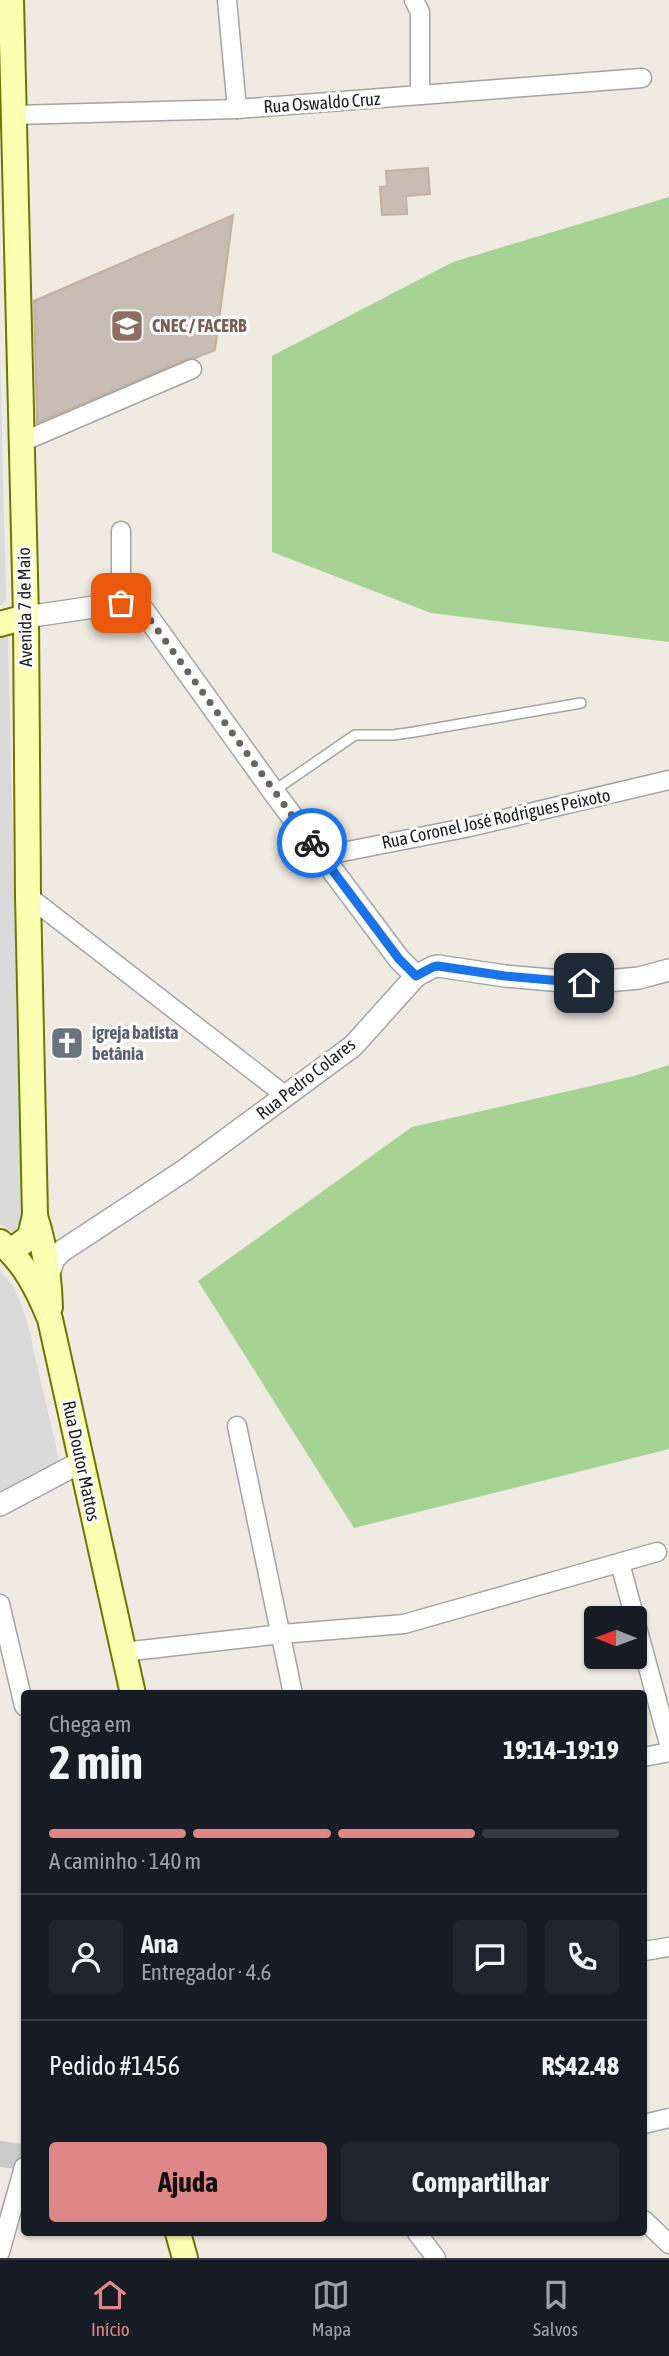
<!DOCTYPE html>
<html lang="pt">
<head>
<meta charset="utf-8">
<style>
	:root { --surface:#171b24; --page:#20242c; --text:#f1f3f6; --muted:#9ea1a6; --line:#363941; --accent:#df8687 }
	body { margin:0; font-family:"Asap Condensed",sans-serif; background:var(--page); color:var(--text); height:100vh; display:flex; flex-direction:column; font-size:26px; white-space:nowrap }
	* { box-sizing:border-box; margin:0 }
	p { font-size:23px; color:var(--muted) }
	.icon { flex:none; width:38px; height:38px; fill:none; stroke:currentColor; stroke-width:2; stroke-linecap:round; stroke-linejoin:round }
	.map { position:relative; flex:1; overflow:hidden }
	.drawer { position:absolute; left:21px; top:1690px; width:626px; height:546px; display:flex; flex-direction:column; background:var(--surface); border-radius:7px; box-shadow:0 2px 5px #0004 }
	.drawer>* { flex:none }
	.needle { width:46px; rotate:271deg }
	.fabs { position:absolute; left:584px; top:1606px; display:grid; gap:14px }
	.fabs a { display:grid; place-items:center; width:63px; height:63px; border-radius:7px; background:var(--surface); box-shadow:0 2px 5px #0004; font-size:35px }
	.pin { position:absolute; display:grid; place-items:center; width:60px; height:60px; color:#fff; margin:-30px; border-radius:14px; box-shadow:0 4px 10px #0006 }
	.courier { position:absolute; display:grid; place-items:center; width:70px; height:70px; margin:-35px; border:5px solid #1a73e8; border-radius:50%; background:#fff; color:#222; box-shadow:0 2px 9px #0007 }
	.summary em { font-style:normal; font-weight:700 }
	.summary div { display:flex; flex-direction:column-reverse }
	.summary { display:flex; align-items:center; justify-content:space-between; height:119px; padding:0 28px }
	h1 { font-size:46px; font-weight:700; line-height:52px }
	.bar { display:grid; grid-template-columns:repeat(4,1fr); gap:10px 7px; align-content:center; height:84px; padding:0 28px }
	.bar i { height:9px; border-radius:5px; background:var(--line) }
	.bar .selected { background:var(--accent) }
	.bar p { grid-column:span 4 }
	.line { display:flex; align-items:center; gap:18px; padding:0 28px; border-top:2px solid var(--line) }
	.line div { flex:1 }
	.round { display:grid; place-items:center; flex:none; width:74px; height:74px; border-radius:7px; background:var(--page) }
	.button { display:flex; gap:14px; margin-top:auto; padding:14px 28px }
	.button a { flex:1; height:80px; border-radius:7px; background:var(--accent); color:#111; font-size:28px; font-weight:700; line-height:80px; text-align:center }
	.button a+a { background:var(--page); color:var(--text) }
	.menu { display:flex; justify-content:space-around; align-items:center; height:98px; border-top:2px solid var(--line); background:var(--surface); font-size:19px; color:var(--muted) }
	.menu a { display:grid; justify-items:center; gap:4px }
	.menu .selected { color:var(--accent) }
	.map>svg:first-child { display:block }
	.residential { fill:#dbdada }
	.religious { fill:#cbcbcb }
	.forest { fill:#a6d293 }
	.building { fill:#c7bdb5; stroke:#c2b1a3; stroke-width:2 }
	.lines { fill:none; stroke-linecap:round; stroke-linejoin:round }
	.service-casing { stroke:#a4a4a4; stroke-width:12 }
	.minor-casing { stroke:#a4a4a4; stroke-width:21 }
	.tertiary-casing { stroke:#a4a4a4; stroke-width:24 }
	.secondary-casing { stroke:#6c7800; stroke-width:28 }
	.service { stroke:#fff; stroke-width:9 }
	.minor { stroke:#fff; stroke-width:18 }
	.tertiary { stroke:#fff; stroke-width:21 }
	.secondary { stroke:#fbffb1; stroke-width:24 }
	.done { stroke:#666562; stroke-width:7; stroke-dasharray:0 12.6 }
	.route { stroke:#1a73e8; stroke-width:9 }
	.labels { text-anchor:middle; stroke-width:6; stroke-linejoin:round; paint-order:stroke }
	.street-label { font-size:18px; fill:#1d1d1d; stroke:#fff }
	.education-label { font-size:18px; font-weight:bold; fill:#785e54; stroke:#fff; text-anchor:start }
	.worship-label { font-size:18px; font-weight:bold; fill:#5b616d; stroke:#fff; text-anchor:start }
</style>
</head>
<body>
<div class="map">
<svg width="669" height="2258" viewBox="0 0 669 2258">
	<rect width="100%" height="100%" fill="#efebe2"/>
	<g class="residential">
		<path d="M0,352L6,599L0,606Z"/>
		<path d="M8,637L22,1226L16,1233L14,1234L0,1224V639Z"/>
		<path d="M0,1271L14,1287L26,1317L59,1460L0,1493Z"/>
	</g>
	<path class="religious" d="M0,2141L24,2144V2170L0,2167Z"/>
	<g class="forest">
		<path d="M669,197V642L431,613L272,552V356L453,262Z"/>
		<path d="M669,1065V1449L354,1528L198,1281L412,1127L634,1076Z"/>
	</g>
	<g class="building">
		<path d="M428,168L430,194L406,196L407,214L382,215L380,187L387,186L386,171Z"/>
		<path d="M233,215L215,350L195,358L188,359L37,423L34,301Z"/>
	</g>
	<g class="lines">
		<defs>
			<path id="service" d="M275,790L355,735H393L414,732L581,703"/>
			<g id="minor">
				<path d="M227,0L237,109"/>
				<path d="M414,0L420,12V95"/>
				<path d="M14,115L237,109L642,78"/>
				<path d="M22,442L192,369"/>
				<path d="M121,603V531"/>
				<path d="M322,856L465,828L669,780"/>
				<path d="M28,896L286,1096"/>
				<path d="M237,1426L293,1694"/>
				<path d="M620,1563L635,1619"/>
				<path d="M0,1604L24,1706"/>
				<path d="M635,1620L669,1744"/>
				<path d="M123,1652L282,1634L404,1624L657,1552"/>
				<path d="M644,1757L669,1752"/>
				<path d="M644,1951L669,1947"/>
				<path d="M644,2124L669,2118"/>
				<path d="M644,2220L669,2244"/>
				<path d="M417,2233L436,2258"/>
				<path d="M0,2252L24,2167"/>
			</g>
			<g id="tertiary">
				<path d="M26,617L121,603H134L143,610L273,791L399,959L416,976"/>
				<path d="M49,1273L54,1259L62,1251L185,1170L353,1046L416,976L433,967L438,966L505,976L585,983L639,978L669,970"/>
				<path d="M0,1505L81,1462"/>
			</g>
			<g id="secondary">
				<path d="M0,624L26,617"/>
				<path d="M35,1216C45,1247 49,1275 50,1307"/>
				<path d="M0,1242C25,1263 38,1290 50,1319L133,1694"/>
				<path d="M11,1251L30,1237L35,1215L28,896L26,617L11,0"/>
				<path d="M178,2233L185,2258"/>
			</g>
		</defs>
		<use href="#service" class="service-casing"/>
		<use href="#minor" class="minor-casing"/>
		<use href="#tertiary" class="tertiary-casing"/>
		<use href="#secondary" class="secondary-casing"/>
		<use href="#service" class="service"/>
		<use href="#minor" class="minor"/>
		<use href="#tertiary" class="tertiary"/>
		<use href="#secondary" class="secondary"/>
	</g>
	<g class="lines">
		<path class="done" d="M121,603H134L143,610L312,843"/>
		<path class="route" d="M312,843L399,959L416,976L433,967L438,966L505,976L584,983"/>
	</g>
	<defs>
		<symbol id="school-square" viewBox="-11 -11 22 22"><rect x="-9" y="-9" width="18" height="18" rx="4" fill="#8d6e63" stroke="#fff"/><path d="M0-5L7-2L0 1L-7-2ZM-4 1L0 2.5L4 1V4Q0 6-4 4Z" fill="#fff"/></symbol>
		<symbol id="church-square" viewBox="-11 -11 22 22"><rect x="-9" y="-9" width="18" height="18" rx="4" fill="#6b7280" stroke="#fff"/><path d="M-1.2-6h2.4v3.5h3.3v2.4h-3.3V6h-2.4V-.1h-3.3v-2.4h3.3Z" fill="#fff"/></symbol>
	</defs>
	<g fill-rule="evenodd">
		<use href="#school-square" x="108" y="307" width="38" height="38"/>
		<use href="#church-square" x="48" y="1024" width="38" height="38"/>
	</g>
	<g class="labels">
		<g class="street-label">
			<text transform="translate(322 103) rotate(-4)" y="6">Rua Oswaldo Cruz</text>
			<text transform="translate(25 607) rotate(-91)" y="6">Avenida 7 de Maio</text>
			<text transform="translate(496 819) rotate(-12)" y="6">Rua Coronel José Rodrigues Peixoto</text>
			<text transform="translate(306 1079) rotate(-38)" y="6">Rua Pedro Colares</text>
			<text transform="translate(81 1461) rotate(78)" y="6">Rua Doutor Mattos</text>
		</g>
		<g class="education-label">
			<text x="152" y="332">CNEC / FACERB</text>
		</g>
		<g class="worship-label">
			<text x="92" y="1039">igreja batista<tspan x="92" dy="21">betânia</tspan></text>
		</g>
	</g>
</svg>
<div class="fabs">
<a><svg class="needle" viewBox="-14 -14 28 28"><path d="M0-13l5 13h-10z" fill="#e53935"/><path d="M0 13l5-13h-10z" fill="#9ea1a6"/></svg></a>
</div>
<div class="pin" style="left:121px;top:603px;background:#ea580c"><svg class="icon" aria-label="bag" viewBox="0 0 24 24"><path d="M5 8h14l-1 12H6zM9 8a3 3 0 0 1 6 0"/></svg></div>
<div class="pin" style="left:584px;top:983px;background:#1f2937"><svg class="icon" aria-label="home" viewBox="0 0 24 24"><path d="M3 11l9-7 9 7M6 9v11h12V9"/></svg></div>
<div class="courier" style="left:312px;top:843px"><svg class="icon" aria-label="bike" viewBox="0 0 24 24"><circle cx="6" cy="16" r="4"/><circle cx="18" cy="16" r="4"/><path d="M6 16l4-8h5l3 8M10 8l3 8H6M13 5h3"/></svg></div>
<section class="drawer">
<div class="summary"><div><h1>2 min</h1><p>Chega em</p></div><em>19:14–19:19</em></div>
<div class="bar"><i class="selected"></i><i class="selected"></i><i class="selected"></i><i></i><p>A caminho · 140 m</p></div>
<div class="line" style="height:126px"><a class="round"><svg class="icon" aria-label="person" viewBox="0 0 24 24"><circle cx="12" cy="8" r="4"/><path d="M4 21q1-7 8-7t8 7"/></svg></a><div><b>Ana</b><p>Entregador · 4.6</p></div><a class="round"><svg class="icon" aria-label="chat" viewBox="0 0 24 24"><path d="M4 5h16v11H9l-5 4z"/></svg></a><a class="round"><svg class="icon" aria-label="phone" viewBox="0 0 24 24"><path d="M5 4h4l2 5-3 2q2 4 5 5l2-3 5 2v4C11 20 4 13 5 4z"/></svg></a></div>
<div class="line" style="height:91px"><div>Pedido #1456</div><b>R$42.48</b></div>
<div class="button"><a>Ajuda</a><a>Compartilhar</a></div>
</section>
</div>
<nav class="menu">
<a class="selected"><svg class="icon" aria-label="home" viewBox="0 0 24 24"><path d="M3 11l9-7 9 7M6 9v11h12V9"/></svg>Início</a>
<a><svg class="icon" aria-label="map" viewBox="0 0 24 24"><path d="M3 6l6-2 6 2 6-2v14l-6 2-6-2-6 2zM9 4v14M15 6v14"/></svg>Mapa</a>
<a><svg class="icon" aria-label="saved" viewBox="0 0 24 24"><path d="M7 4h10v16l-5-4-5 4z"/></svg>Salvos</a>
</nav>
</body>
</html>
